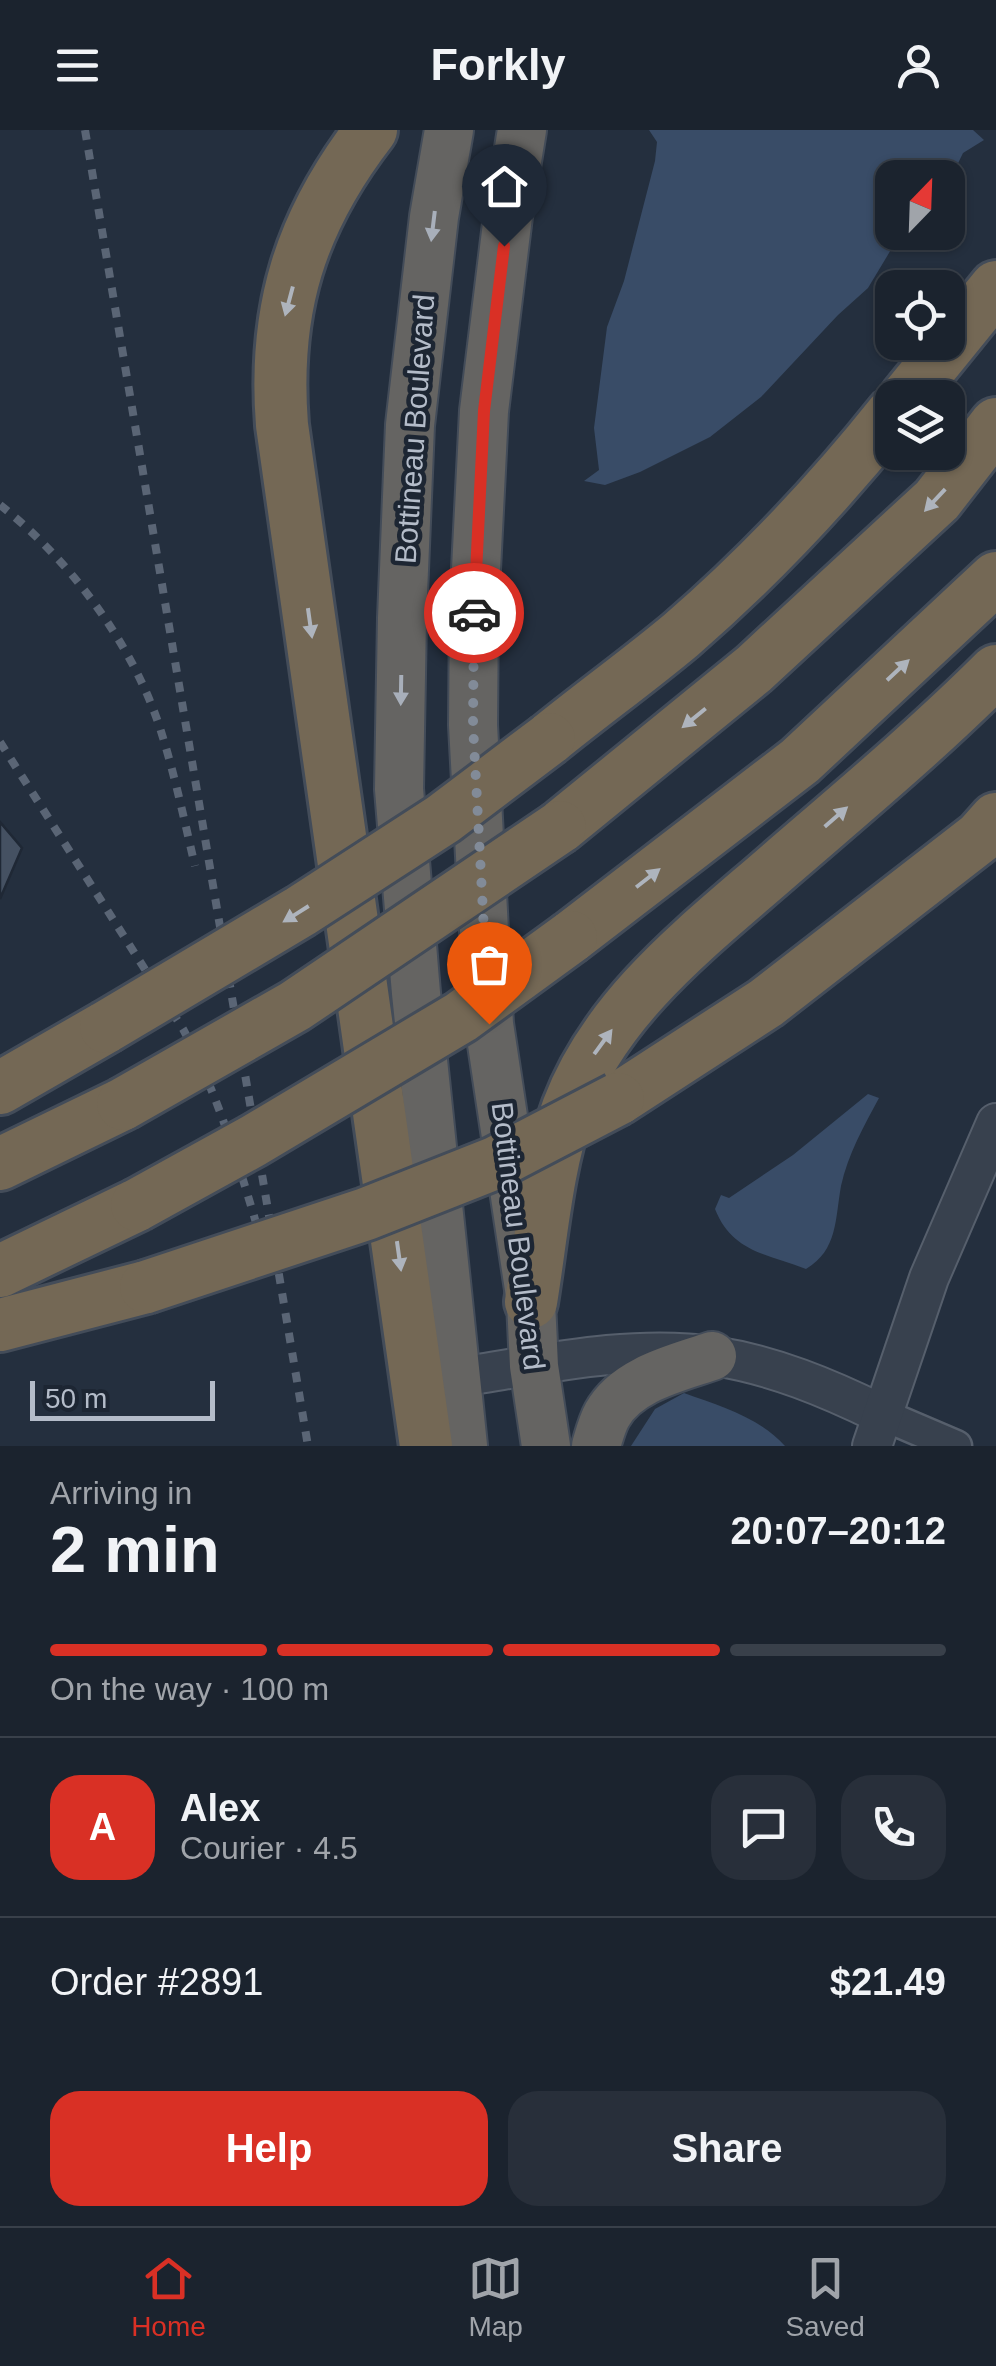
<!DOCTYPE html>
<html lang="en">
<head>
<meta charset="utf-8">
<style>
	:root { --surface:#1b232e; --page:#282f3a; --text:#f1f3f6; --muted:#a0a4aa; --line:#39404a; --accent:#d93025 }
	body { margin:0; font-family:Helvetica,sans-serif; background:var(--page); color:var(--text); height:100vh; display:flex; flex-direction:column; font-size:38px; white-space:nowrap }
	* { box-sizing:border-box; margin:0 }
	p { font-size:32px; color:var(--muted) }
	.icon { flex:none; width:55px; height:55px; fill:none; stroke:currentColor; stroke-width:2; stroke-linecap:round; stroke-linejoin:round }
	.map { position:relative; height:1316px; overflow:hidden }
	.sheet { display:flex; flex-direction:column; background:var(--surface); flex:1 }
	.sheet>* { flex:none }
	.needle { width:65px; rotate:23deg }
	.controls { position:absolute; left:875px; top:30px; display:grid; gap:20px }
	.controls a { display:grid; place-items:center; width:90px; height:90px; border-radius:20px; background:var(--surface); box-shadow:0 2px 8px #0004,0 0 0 2px var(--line); font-size:50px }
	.scale { position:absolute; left:30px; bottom:25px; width:185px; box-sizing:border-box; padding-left:10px; border:5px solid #b4bcc9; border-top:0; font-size:28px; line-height:35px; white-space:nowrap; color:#b4bcc9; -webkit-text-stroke:8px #1d2633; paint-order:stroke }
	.pin { position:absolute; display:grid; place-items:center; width:85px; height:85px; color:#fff; margin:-102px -42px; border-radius:50% 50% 50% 0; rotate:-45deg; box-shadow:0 0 10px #0007 }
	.pin .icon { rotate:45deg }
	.courier { position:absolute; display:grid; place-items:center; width:100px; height:100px; margin:-50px; border:8px solid #d93025; border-radius:50%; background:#fff; color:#222; box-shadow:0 2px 12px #0007 }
	.head em { font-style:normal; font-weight:700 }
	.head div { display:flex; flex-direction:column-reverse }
	.head { display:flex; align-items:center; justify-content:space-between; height:170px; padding:0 50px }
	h1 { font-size:65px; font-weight:700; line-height:75px }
	.bar { display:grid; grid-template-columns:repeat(4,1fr); gap:15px 10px; align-content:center; height:120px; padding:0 50px }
	.bar i { height:12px; border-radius:8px; background:var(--line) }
	.bar .on { background:var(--accent) }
	.bar p { grid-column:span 4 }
	.line { display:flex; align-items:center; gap:25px; padding:0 50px; border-top:2px solid var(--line) }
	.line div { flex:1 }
	.round { display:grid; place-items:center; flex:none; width:105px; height:105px; border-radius:30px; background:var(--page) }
	.button { display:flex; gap:20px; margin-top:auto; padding:20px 50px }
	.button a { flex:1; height:115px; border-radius:30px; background:var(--accent); color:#fff; font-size:40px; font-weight:700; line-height:115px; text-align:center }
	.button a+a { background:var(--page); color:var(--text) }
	header { display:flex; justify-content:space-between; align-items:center; height:130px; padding:0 50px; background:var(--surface); font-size:45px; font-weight:700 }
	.tabs { display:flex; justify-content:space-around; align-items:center; height:140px; border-top:2px solid var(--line); background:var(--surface); font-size:28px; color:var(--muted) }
	.tabs a { display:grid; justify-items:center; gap:5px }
	.tabs .on { color:var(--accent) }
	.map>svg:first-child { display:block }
	.water { fill:#394c67 }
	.building { fill:#455162; stroke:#1f2835; stroke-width:2.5 }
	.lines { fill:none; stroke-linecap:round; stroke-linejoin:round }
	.minor-casing { stroke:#565f6c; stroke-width:35 }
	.tertiary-casing { stroke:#565f6c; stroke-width:42 }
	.trunk-casing { stroke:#434c59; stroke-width:52 }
	.motorway-casing { stroke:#434c59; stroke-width:58 }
	.minor { stroke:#38414e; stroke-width:30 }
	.tertiary { stroke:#38414e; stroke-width:38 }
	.trunk { stroke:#656462; stroke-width:48 }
	.motorway { stroke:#746855; stroke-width:52 }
	.rail { stroke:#5a6575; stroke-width:8; stroke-dasharray:10 10; stroke-linecap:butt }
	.motorway-bridge-casing { stroke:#434c59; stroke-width:58; stroke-linecap:butt }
	.motorway-bridge { stroke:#746855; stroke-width:52 }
	.oneway { fill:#a8afba }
	.oneway2 { fill:#aeb4bd }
	.done { stroke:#828b98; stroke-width:10; stroke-dasharray:0 18 }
	.route { stroke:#d93025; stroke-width:12 }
	.labels { text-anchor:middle; stroke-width:9; stroke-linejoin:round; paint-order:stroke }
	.street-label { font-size:30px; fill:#b4bcc9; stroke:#1d2633 }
</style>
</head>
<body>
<header><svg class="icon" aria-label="menu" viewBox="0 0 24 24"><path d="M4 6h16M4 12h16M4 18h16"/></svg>Forkly<svg class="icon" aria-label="person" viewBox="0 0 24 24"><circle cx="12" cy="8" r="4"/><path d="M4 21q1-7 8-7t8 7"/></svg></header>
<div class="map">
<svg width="996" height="1316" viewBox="0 0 996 1316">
	<rect width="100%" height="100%" fill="#242f3e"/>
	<g class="water">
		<path d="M649,0H973L984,10L963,23L948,54V48H892V102L901,103L868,158L838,185L761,267L710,307L640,342L605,355L584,351L599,340L594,298L607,197L624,151L655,31L657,12Z"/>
		<path d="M868,964L879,968C864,996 848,1024 841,1056C835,1089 838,1120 806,1139C767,1124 732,1122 715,1079L721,1065L729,1068L793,1025Z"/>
		<path d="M684,1263C720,1276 759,1287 785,1316H631L655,1279Z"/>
	</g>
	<path class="building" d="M0,692L22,718L0,769Z"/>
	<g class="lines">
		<defs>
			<path id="minor" d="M881,1284L956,1316"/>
			<g id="tertiary">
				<path d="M454,1248C539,1235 628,1214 714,1226C773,1235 828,1258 881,1284"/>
				<path d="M872,1316L929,1148L996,993"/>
			</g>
			<g id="trunk">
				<path d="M449,0L434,87L410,295L402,488L399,659L416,863L463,1316"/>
				<path d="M522,0L508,86L484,281L474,479L473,595L489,894L531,1172L534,1236L546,1316"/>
				<path d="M596,1316C599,1306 602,1294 607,1285C627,1249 677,1238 712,1226"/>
			</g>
			<g id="motorway">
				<path d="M371,0C300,92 273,179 282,295L426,1316"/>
				<path d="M906,268L996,157"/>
				<path d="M549,609C592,574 638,541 681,505C757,439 829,363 892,284"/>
				<path d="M560,697L754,539L937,370L996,294"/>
				<path d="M571,807L800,631L996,448"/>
				<path d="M0,958L106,897"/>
				<path d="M618,969L766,873L980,707L996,689"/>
				<path d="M0,1034L123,974"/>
				<path d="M0,1141L137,1075"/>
				<path d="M531,1172C541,1112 547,1034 568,978C607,874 701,804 781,734C854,671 928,609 996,541"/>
				<path d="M0,1195L146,1157"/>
			</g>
		</defs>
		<use href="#minor" class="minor-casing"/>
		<use href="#tertiary" class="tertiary-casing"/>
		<use href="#trunk" class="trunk-casing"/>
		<use href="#motorway" class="motorway-casing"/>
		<use href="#minor" class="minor"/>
		<use href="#tertiary" class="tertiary"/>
		<use href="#trunk" class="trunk"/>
		<use href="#motorway" class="motorway"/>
		<g class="rail">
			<path d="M85,0L308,1316"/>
			<path d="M0,375C69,429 131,512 159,595C174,641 184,689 195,736"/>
			<path d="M0,612L183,899C221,970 242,1046 265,1123"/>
		</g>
		<defs>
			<g id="motorway-bridge">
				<path d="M106,897L301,781L443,689L549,609"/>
				<path d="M123,974L295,876L560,697"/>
				<path d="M137,1075L253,1011L461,887L571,807"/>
				<path d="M146,1157L366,1084L495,1033L618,969"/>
			</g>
		</defs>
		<use href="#motorway-bridge" class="motorway-bridge-casing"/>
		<use href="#motorway-bridge" class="motorway-bridge"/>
	</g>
	<defs><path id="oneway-solid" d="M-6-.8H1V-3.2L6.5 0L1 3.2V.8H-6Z" transform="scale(2.5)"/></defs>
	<g class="oneway">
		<use href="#oneway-solid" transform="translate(433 96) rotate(97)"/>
		<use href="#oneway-solid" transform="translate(401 560) rotate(91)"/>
	</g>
	<g class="oneway2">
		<use href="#oneway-solid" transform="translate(289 171) rotate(105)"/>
		<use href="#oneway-solid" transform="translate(935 370) rotate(133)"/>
		<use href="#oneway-solid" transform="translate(310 493) rotate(82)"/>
		<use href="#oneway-solid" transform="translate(898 540) rotate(-43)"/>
		<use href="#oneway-solid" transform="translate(694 588) rotate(141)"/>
		<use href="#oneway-solid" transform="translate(836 687) rotate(-41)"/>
		<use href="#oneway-solid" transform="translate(648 748) rotate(-38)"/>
		<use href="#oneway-solid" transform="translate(296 784) rotate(148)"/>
		<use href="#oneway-solid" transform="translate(603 912) rotate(-54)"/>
		<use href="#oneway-solid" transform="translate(399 1126) rotate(82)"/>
	</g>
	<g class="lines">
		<path class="done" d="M474,483L473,595L489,894"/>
		<path class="route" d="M474,483L484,281L504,116"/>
	</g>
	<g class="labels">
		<g class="street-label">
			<text transform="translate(415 299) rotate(-86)" y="10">Bottineau Boulevard</text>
			<text transform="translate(518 1106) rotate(83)" y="10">Bottineau Boulevard</text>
		</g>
	</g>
</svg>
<div class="controls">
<a><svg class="needle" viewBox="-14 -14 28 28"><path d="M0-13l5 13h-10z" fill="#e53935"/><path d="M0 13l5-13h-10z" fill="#a0a4aa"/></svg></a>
<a><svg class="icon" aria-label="locate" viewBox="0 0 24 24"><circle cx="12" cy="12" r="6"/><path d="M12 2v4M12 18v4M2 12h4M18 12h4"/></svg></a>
<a><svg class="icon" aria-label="layers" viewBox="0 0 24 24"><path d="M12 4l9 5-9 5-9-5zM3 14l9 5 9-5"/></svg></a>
</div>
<div class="scale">50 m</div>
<div class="pin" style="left:489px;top:894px;background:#ea580c"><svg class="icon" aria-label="bag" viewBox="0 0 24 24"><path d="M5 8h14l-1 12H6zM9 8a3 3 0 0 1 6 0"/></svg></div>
<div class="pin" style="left:504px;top:116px;background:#1f2937"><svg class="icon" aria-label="home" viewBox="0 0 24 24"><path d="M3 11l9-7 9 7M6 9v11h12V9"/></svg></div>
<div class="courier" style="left:474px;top:483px"><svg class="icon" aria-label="car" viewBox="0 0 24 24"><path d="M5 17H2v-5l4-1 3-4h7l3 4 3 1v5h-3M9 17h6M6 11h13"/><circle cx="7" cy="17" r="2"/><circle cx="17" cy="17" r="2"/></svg></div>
</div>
<section class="sheet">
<div class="head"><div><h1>2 min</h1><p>Arriving in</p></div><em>20:07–20:12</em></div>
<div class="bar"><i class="on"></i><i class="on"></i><i class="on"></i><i></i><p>On the way · 100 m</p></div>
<div class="line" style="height:180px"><b class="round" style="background:var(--accent);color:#fff">A</b><div><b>Alex</b><p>Courier · 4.5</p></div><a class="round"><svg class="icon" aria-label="chat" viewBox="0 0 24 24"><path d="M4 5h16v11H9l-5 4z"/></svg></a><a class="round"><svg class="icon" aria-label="phone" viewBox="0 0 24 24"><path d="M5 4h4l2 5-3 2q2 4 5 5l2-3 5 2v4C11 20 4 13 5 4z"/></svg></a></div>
<div class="line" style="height:130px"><div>Order #2891</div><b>$21.49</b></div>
<div class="button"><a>Help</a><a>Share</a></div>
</section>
<nav class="tabs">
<a class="on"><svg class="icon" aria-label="home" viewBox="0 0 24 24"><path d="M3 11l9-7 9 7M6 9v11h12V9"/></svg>Home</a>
<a><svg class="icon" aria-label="map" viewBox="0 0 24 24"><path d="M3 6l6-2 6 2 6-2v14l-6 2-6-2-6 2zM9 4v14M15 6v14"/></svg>Map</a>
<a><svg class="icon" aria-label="saved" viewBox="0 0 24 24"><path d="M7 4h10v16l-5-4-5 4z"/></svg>Saved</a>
</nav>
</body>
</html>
